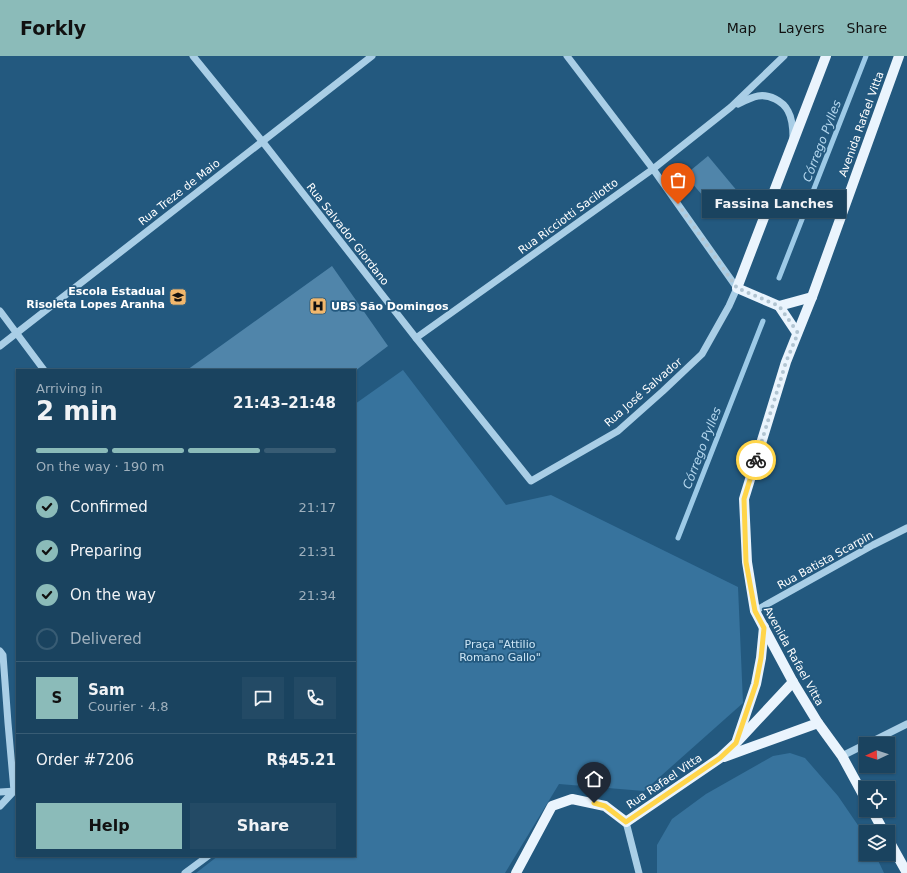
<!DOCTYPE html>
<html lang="en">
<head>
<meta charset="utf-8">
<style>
	:root { --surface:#1a435f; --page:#234a65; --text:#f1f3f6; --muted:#9fb0bd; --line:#385c74; --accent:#8bbbb9 }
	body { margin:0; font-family:"DejaVu Sans",sans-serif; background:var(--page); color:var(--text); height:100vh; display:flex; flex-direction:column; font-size:15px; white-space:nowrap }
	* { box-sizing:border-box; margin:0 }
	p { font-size:13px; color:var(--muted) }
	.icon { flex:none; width:22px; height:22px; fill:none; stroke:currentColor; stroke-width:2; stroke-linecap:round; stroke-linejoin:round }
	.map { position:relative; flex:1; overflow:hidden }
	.panel { position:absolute; left:16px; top:313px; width:340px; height:488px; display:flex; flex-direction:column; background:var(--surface); border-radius:0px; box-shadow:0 1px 3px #0004,0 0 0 1px var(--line) }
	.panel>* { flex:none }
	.needle { width:26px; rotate:266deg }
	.fabs { position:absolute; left:859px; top:681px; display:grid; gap:8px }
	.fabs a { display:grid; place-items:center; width:36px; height:36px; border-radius:0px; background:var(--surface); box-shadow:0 1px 3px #0004,0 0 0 1px var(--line); font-size:20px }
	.pin { position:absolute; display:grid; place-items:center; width:34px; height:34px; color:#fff; margin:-41px -17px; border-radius:50% 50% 50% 0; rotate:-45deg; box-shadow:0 0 4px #0007 }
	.pin .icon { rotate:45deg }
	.courier { position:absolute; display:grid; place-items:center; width:40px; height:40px; margin:-20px; border:3px solid #ffd54a; border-radius:50%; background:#fff; color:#222; box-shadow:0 1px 5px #0007 }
	.bubble { position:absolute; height:28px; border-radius:0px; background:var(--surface); box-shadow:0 1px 3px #0004,0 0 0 1px var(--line); font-size:13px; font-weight:700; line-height:28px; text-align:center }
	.overview em { font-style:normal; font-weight:700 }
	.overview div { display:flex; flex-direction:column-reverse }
	.overview { display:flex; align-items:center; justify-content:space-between; height:68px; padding:0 20px }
	h1 { font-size:26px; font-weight:700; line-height:30px }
	.bar { display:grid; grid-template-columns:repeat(4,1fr); gap:6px 4px; align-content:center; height:48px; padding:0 20px }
	.bar i { height:5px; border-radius:3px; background:var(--line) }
	.bar .selected { background:var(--accent) }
	.bar p { grid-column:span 4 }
	.line { display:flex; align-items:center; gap:10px; padding:0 20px; border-top:1px solid var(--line) }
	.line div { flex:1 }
	.round { display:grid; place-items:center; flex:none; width:42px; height:42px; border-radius:0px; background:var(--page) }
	ol { padding:0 20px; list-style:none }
	li { display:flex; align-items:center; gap:12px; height:44px }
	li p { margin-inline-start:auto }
	li .icon { padding:4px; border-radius:50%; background:var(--accent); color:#111; stroke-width:4 }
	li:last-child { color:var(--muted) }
	li i { width:22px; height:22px; border:2px solid var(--line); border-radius:50% }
	.primary-button { display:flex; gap:8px; margin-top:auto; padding:8px 20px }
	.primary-button a { flex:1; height:46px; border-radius:0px; background:var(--accent); color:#111; font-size:16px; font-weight:700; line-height:46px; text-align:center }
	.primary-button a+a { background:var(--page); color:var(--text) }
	header { display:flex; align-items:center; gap:24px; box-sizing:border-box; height:56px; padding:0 20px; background:var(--accent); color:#111 }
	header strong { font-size:19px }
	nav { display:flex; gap:22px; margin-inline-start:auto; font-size:14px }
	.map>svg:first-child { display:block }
	.green { fill:#37739d }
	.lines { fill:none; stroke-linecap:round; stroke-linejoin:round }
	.stream { stroke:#9dcae7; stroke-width:5 }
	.building { fill:#5085aa }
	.minor { stroke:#a9cee6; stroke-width:7 }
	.major { stroke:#eaf4fd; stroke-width:10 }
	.done { stroke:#b2c5d2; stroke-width:4; stroke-dasharray:0 7.2 }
	.route { stroke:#ffd54a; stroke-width:5 }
	.labels { text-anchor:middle; stroke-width:3.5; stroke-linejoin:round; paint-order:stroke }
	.street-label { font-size:11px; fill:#fff; stroke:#23597f }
	.poi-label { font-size:11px; font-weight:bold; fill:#fff; stroke:#23597f; text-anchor:end }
	.park-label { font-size:11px; fill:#cce5f5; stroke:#23597f }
	.water-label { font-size:12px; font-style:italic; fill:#b4d7ee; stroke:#23597f }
</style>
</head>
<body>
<header>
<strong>Forkly</strong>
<nav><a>Map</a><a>Layers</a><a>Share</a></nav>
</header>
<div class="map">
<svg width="907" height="817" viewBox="0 0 907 817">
	<rect width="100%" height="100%" fill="#23597f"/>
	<g class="green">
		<path d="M403,314L506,449L551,439L738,531L743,647L644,735L559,728L505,817H196L218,800H355V348Z"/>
		<path d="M790,697L805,702L838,740L866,781V798H875L884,817H657V789L672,763L706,738L773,700Z"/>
	</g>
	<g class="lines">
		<g class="stream">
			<path d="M779,222L866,0"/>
			<path d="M678,482L763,265"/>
		</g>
	</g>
	<g class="building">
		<path d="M708,100L743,142L721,161L685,119Z"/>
		<path d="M332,210L388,290L355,315V314H187Z"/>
	</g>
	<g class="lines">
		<g class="minor">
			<path d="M193,0L262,85L416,282L531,425L618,375L663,335L702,298L729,250L737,232L653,113L567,0"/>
			<path d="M738,48C744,45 752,41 758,40C769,38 783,45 788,55C792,62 793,74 793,82"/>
			<path d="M0,255L44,314"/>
			<path d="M416,282L653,113L731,51L784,0"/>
			<path d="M0,290L372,0"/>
			<path d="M755,555L873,489L907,472"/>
			<path d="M0,595L3,599L8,667L14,735L0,750"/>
			<path d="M867,688L907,668"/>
			<path d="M842,700L866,688"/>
			<path d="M0,736L16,735"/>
			<path d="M626,766L639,817"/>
			<path d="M185,817L208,800"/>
		</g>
		<g class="major">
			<path d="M779,250L812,241"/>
			<path d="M797,277L779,250L737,232L826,0"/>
			<path d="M737,684L756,628L761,602L764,571"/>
			<path d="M724,701L818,667"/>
			<path d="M866,744L842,700L818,667L793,626L755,555L747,506L744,443L786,306L812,241L899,0"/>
			<path d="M872,754L884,776"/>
			<path d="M888,783L907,817"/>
			<path d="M516,817L552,750L572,743L605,750L626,766L720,702L736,687L793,626"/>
		</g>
	</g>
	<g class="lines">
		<path class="done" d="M678,148L737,232L779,250L798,277L786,306L756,404"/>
		<path class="route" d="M594,747L605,750L626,766L720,702L736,687L756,628L761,602L764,572L755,555L746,506L744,443L756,404"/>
	</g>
	<defs>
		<symbol id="school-square" viewBox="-11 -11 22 22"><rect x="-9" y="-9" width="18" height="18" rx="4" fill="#f1b76c" stroke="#23597f"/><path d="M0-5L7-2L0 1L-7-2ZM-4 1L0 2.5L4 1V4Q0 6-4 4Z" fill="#111"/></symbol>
		<symbol id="hospital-square" viewBox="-11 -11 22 22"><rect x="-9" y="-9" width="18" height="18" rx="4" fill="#f1b76c" stroke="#23597f"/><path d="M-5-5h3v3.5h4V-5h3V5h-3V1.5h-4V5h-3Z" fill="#111"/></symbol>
	</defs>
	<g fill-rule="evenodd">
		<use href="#school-square" x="168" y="231" width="20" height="20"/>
		<use href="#hospital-square" x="308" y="240" width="20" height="20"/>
	</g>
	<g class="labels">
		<g class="street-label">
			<text transform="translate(861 68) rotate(-70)" y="4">Avenida Rafael Vitta</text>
			<text transform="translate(179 136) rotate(-38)" y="4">Rua Treze de Maio</text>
			<text transform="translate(568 160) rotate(-36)" y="4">Rua Ricciotti Sacilotto</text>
			<text transform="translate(348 178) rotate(52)" y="4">Rua Salvador Giordano</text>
			<text transform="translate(643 336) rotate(-41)" y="4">Rua José Salvador</text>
			<text transform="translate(825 504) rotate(-29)" y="4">Rua Batista Scarpin</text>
			<text transform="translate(794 600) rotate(61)" y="4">Avenida Rafael Vitta</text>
			<text transform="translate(664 725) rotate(-34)" y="4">Rua Rafael Vitta</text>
		</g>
		<g class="poi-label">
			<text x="165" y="239">Escola Estadual<tspan x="165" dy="13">Risoleta Lopes Aranha</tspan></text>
			<text x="331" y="254" text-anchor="start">UBS São Domingos</text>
		</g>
		<g class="park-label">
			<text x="500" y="592">Praça "Attilio<tspan x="500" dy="13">Romano Gallo"</tspan></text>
		</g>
		<g class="water-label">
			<text transform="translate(822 85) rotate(-69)" y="4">Córrego Pylles</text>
			<text transform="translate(702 392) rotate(-69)" y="4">Córrego Pylles</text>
		</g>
	</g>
</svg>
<div class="fabs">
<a><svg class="needle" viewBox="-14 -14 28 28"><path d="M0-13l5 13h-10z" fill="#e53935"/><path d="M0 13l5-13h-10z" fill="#9fb0bd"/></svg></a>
<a><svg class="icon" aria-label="locate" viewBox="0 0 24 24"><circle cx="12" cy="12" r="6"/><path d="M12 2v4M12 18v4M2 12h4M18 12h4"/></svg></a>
<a><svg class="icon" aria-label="layers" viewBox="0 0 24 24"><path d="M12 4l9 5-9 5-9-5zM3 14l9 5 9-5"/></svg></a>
</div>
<div class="pin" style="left:678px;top:148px;background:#ea580c"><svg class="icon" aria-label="bag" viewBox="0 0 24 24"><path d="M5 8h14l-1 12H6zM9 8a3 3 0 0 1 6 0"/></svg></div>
<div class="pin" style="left:594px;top:747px;background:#1f2937"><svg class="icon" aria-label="home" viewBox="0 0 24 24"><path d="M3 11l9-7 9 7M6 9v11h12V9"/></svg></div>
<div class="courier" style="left:756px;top:404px"><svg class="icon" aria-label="bike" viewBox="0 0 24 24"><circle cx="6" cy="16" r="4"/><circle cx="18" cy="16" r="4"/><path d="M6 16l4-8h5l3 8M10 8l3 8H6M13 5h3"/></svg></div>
<div class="bubble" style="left:702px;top:134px;width:144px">Fassina Lanches</div>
<section class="panel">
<div class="overview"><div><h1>2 min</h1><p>Arriving in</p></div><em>21:43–21:48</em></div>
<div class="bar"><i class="selected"></i><i class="selected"></i><i class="selected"></i><i></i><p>On the way · 190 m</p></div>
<ol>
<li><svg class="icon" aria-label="check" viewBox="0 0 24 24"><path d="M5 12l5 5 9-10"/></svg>Confirmed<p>21:17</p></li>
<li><svg class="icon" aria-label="check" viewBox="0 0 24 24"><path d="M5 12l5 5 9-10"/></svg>Preparing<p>21:31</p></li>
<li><svg class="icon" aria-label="check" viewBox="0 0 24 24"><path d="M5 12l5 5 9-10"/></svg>On the way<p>21:34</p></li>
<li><i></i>Delivered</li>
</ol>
<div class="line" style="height:72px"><b class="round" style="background:var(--accent);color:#111">S</b><div><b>Sam</b><p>Courier · 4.8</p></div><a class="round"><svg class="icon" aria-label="chat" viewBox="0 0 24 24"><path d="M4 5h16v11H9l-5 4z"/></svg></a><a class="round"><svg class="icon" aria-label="phone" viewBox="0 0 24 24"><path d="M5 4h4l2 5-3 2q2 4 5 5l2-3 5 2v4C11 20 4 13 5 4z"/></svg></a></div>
<div class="line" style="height:52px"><div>Order #7206</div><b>R$45.21</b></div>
<div class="primary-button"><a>Help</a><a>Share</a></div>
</section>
</div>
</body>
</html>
